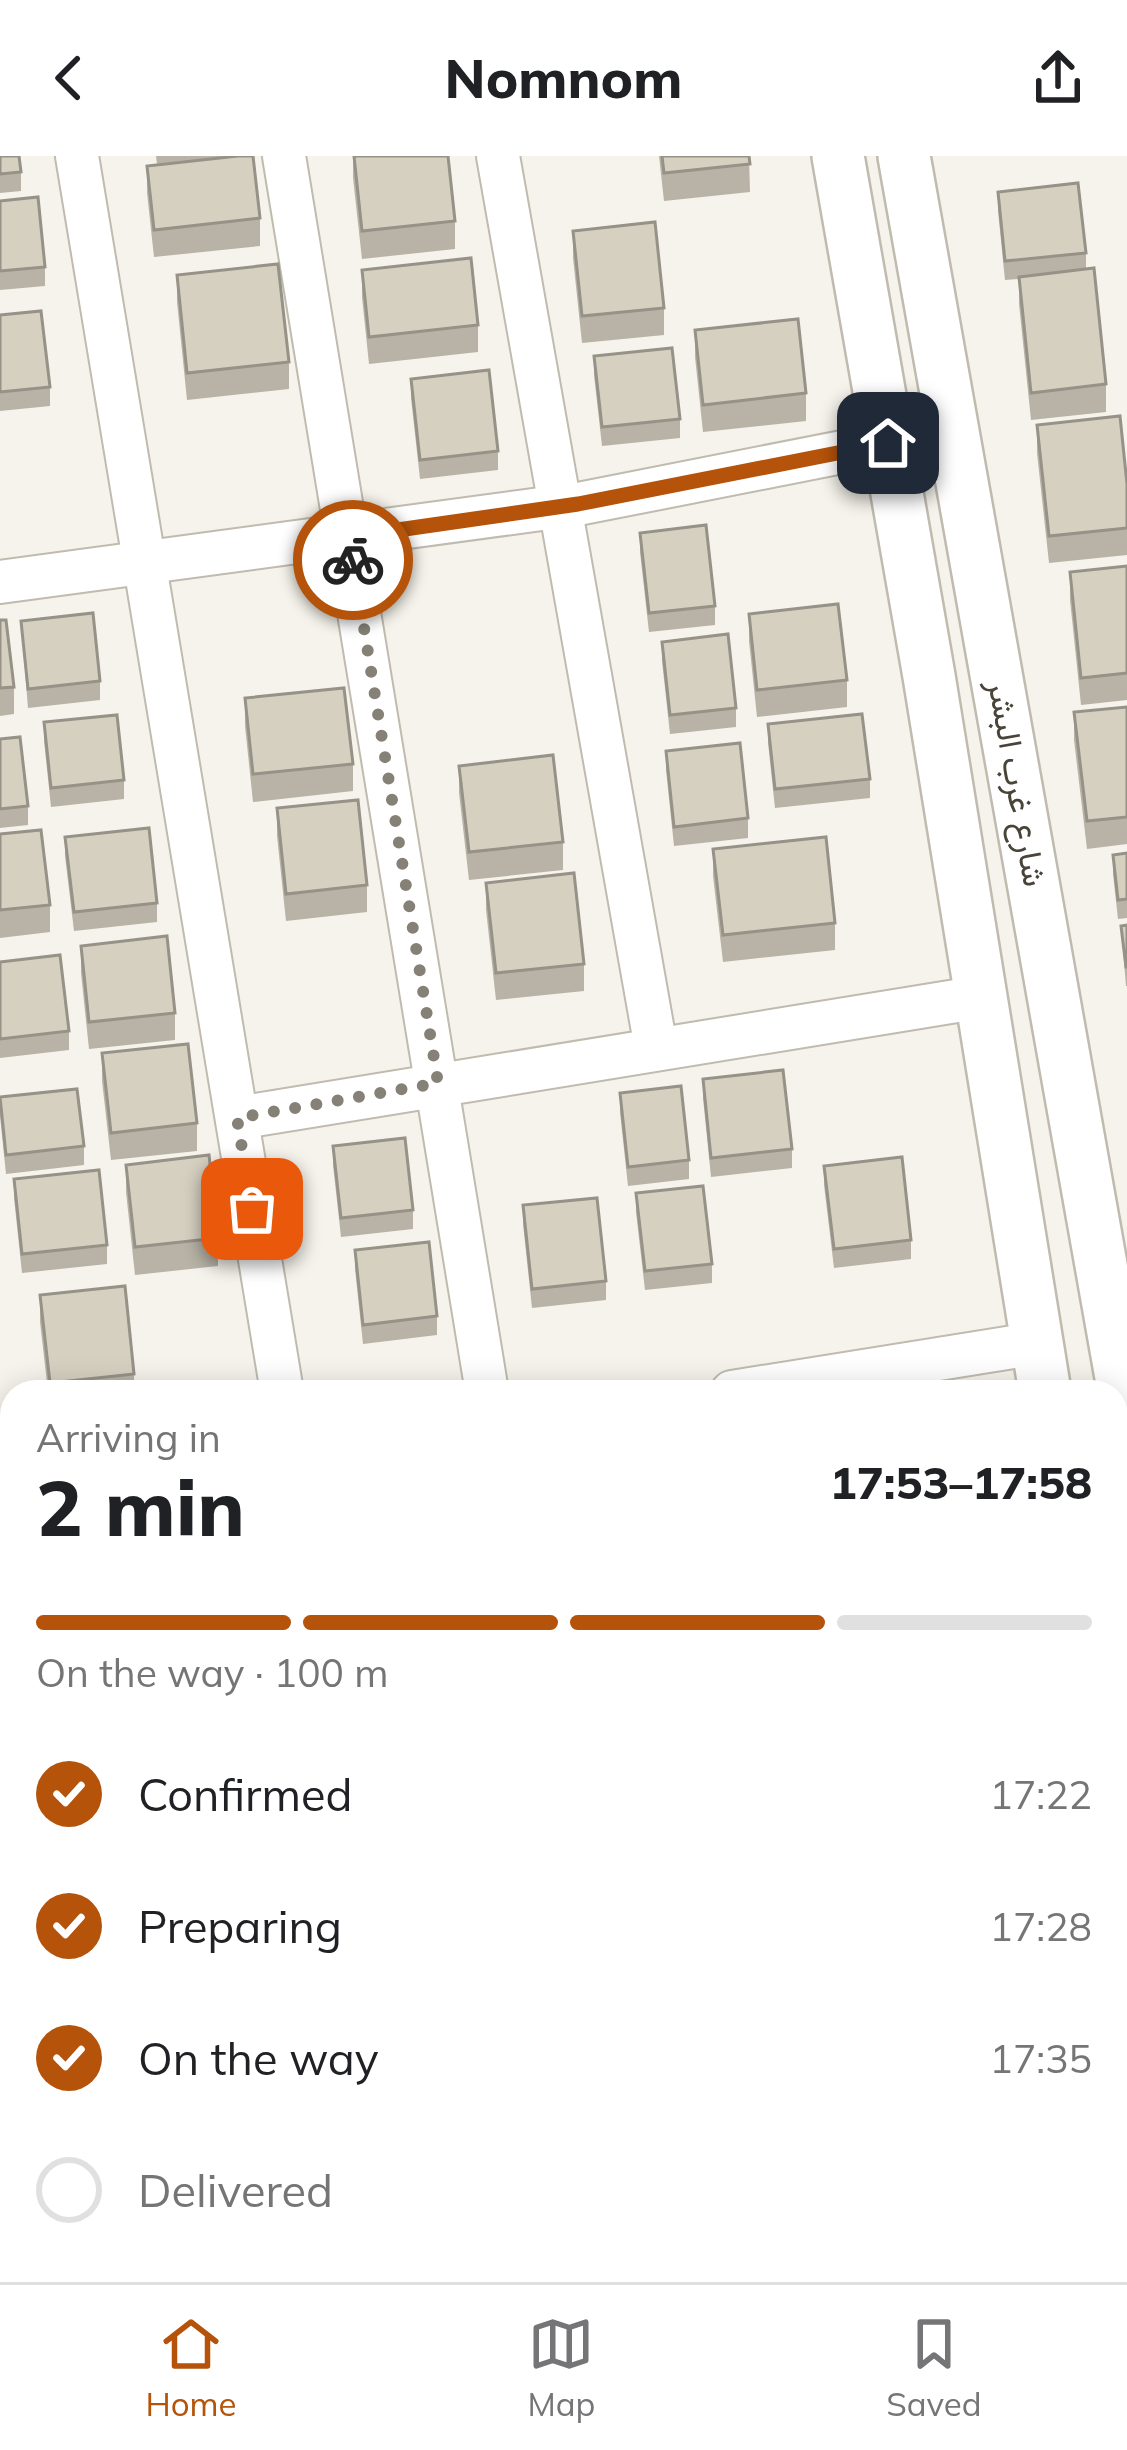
<!DOCTYPE html>
<html lang="en">
<head>
<meta charset="utf-8">
<style>
	:root { --surface:#fff; --page:#f2f2f2; --text:#202124; --muted:#757577; --line:#e0e0e0; --accent:#b45309 }
	body { margin:0; font-family:Mulish,Vazirmatn,sans-serif; background:var(--page); color:var(--text); height:100vh; display:flex; flex-direction:column; font-size:45px; white-space:nowrap }
	* { box-sizing:border-box; margin:0 }
	p { font-size:39px; color:var(--muted) }
	.icon { flex:none; width:66px; height:66px; fill:none; stroke:currentColor; stroke-width:2; stroke-linecap:round; stroke-linejoin:round }
	.map { position:relative; flex:1; overflow:hidden }
	.panel { position:absolute; left:0px; top:1224px; width:1128px; height:903px; display:flex; flex-direction:column; background:var(--surface); border-radius:36px 36px 0 0; box-shadow:0 6px 30px #0003 }
	.panel>* { flex:none }
	.pin { position:absolute; display:grid; place-items:center; width:102px; height:102px; color:#fff; margin:-51px; border-radius:24px; box-shadow:0 6px 18px #0006 }
	.courier { position:absolute; display:grid; place-items:center; width:120px; height:120px; margin:-60px; border:9px solid #b45309; border-radius:50%; background:#fff; color:#222; box-shadow:0 3px 15px #0007 }
	.summary em { font-style:normal; font-weight:800 }
	.summary div { display:flex; flex-direction:column-reverse }
	.summary { display:flex; align-items:center; justify-content:space-between; height:204px; padding:0 36px }
	h1 { font-size:78px; font-weight:800; line-height:90px }
	.bar { display:grid; grid-template-columns:repeat(4,1fr); gap:18px 12px; align-content:center; height:144px; padding:0 36px }
	.bar i { height:15px; border-radius:9px; background:var(--line) }
	.bar .on { background:var(--accent) }
	.bar p { grid-column:span 4 }
	ol { padding:0 36px; list-style:none }
	li { display:flex; align-items:center; gap:36px; height:132px }
	li p { margin-inline-start:auto }
	li .icon { padding:12px; border-radius:50%; background:var(--accent); color:#fff; stroke-width:4 }
	li:last-child { color:var(--muted) }
	li i { width:66px; height:66px; border:6px solid var(--line); border-radius:50% }
	header { display:flex; justify-content:space-between; align-items:center; height:156px; padding:0 36px; background:var(--surface); font-size:54px; font-weight:800 }
	.menu { display:flex; justify-content:space-around; align-items:center; height:168px; border-top:3px solid var(--line); background:var(--surface); font-size:33px; color:var(--muted) }
	.menu a { display:grid; justify-items:center; gap:6px }
	.menu .on { color:var(--accent) }
	.map>svg:first-child { display:block }
	.lines { fill:none; stroke-linecap:round; stroke-linejoin:round }
	.minor-casing { stroke:#c0bbae; stroke-width:46 }
	.tertiary-casing { stroke:#c0bbae; stroke-width:56 }
	.minor { stroke:#fff; stroke-width:42 }
	.tertiary { stroke:#fff; stroke-width:51 }
	.wall { fill:#b8b3a6 }
	.building { fill:#d6d0c1; stroke:#969287; stroke-width:3 }
	.done { stroke:#858177; stroke-width:12; stroke-dasharray:0 21.6 }
	.route { stroke:#b45309; stroke-width:15 }
	.labels { text-anchor:middle; stroke-width:9; stroke-linejoin:round; paint-order:stroke }
	.street-label { font-size:33px; fill:#494439; stroke:#fff }
</style>
</head>
<body>
<header><svg class="icon" aria-label="back" viewBox="0 0 24 24"><path d="M15 5l-7 7 7 7"/></svg>Nomnom<svg class="icon" aria-label="share" viewBox="0 0 24 24"><path d="M12 15V3M7 8l5-5 5 5M5 13v7h14v-7"/></svg></header>
<div class="map">
<svg width="1127" height="2126" viewBox="0 0 1127 2126">
	<rect width="100%" height="100%" fill="#f5f3eb"/>
	<g class="lines">
		<defs>
			<g id="minor">
				<path d="M77,0L282,1236"/>
				<path d="M284,0L487,1236"/>
				<path d="M498,0L656,892"/>
				<path d="M0,426L578,348L888,287"/>
				<path d="M237,962L981,841"/>
				<path d="M732,1236L1038,1187"/>
				<path d="M0,1346L12,1344"/>
				<path d="M1116,1783L1127,1781"/>
			</g>
			<g id="tertiary">
				<path d="M838,0L929,520L1045,1236"/>
				<path d="M904,0L1127,1255"/>
				<path d="M1116,1684L1127,1754"/>
				<path d="M1116,2029L1127,2027"/>
				<path d="M1116,2097L1127,2096"/>
				<path d="M463,2126L534,2115"/>
				<path d="M921,2126L995,2115"/>
			</g>
		</defs>
		<use href="#minor" class="minor-casing"/>
		<use href="#tertiary" class="tertiary-casing"/>
		<use href="#minor" class="minor"/>
		<use href="#tertiary" class="tertiary"/>
	</g>
	<g class="wall">
		<path d="M0,0L21,16V35L0,37Z"/>
		<path d="M156,0H235L157,8Z"/>
		<path d="M353,0L455,65V93L362,103L353,22Z"/>
		<path d="M659,0H749L750,36L664,45Z"/>
		<path d="M147,10L260,62V90L154,101L147,37Z"/>
		<path d="M998,36L1086,97V113L1106,228V256L1031,264L1019,148V123L1005,124L998,55Z"/>
		<path d="M0,45L45,111V130L0,134Z"/>
		<path d="M573,75L664,152V179L582,187L573,102Z"/>
		<path d="M362,114L478,169V196L369,208L362,141Z"/>
		<path d="M177,119L289,206V233L187,244L177,146Z"/>
		<path d="M0,159L50,231V250L0,255Z"/>
		<path d="M695,174L806,237V265L703,276L695,201Z"/>
		<path d="M594,200L680,263V282L602,290L594,219Z"/>
		<path d="M411,223L498,295V314L420,323L411,242Z"/>
		<path d="M1037,269L1127,328V399L1049,407L1037,297Z"/>
		<path d="M640,377L715,450V469L649,476L640,396Z"/>
		<path d="M1127,410V544L1081,549L1070,444V416Z"/>
		<path d="M749,458L847,524V551L757,561L749,485Z"/>
		<path d="M0,464L14,531V558L0,560Z"/>
		<path d="M21,465L100,525V544L28,552Z"/>
		<path d="M662,486L736,552V571L670,578L662,505Z"/>
		<path d="M245,542L353,608V635L253,646L245,570Z"/>
		<path d="M1127,551V688L1087,693L1074,584V556Z"/>
		<path d="M44,566L124,624V643L51,651L44,585Z"/>
		<path d="M768,568L870,623V642L775,652L768,587Z"/>
		<path d="M0,583L28,650V669L0,672Z"/>
		<path d="M666,595L748,662V682L674,690L666,614Z"/>
		<path d="M459,610L563,686V714L469,724L459,637Z"/>
		<path d="M277,652L367,729V756L286,765L277,680Z"/>
		<path d="M0,678L50,749V776L0,782Z"/>
		<path d="M65,681L157,747V766L74,775L65,700Z"/>
		<path d="M713,693L835,767V794L723,806L713,720Z"/>
		<path d="M1127,697V762L1118,763L1113,718V699Z"/>
		<path d="M486,727L584,808V835L496,844L486,754Z"/>
		<path d="M1127,769V830H1126L1121,770Z"/>
		<path d="M81,790L175,857V884L89,893L81,817Z"/>
		<path d="M0,806L69,875V894L0,902Z"/>
		<path d="M102,897L197,967V995L111,1004L102,925Z"/>
		<path d="M703,923L792,993V1012L711,1021L703,942Z"/>
		<path d="M620,937L689,1004V1023L628,1030L620,956Z"/>
		<path d="M0,941L84,990V1009L6,1018L0,960Z"/>
		<path d="M333,990L413,1054V1073L341,1081L333,1009Z"/>
		<path d="M126,1009L218,1082V1110L135,1119L126,1036Z"/>
		<path d="M824,1010L911,1084V1103L834,1112L824,1029Z"/>
		<path d="M14,1023L107,1089V1108L22,1117L14,1042Z"/>
		<path d="M636,1037L712,1108V1127L645,1134L636,1056Z"/>
		<path d="M523,1049L606,1125V1144L532,1152L523,1068Z"/>
		<path d="M355,1094L437,1160V1179L363,1188L355,1113Z"/>
		<path d="M40,1139L134,1218V1236H48L40,1166Z"/>
	</g>
	<g class="building">
		<path d="M0,0H19L21,16L0,18Z"/>
		<path d="M238,0H253L260,62L154,74L147,10Z"/>
		<path d="M354,0H448L455,65L362,75Z"/>
		<path d="M662,0H749L750,8L664,17Z"/>
		<path d="M1078,27L1086,97L1005,105L998,36Z"/>
		<path d="M38,41L45,111L0,115V45Z"/>
		<path d="M655,66L664,152L582,160L573,75Z"/>
		<path d="M471,102L478,169L369,181L362,114Z"/>
		<path d="M278,108L289,206L187,217L177,119Z"/>
		<path d="M1094,112L1106,228L1031,237L1019,121Z"/>
		<path d="M41,155L50,231L0,236V159Z"/>
		<path d="M798,163L806,237L703,249L695,174Z"/>
		<path d="M672,192L680,263L602,271L594,200Z"/>
		<path d="M489,214L498,295L420,304L411,223Z"/>
		<path d="M1120,260L1127,328V372L1049,380L1037,269Z"/>
		<path d="M706,369L715,450L649,457L640,377Z"/>
		<path d="M1127,410V517L1081,522L1070,416Z"/>
		<path d="M838,448L847,524L757,534L749,458Z"/>
		<path d="M93,457L100,525L28,533L21,465Z"/>
		<path d="M0,464H6L14,531L0,532Z"/>
		<path d="M728,478L736,552L670,559L662,486Z"/>
		<path d="M344,532L353,608L253,618L245,542Z"/>
		<path d="M1127,551V661L1087,665L1074,556Z"/>
		<path d="M862,558L870,623L775,633L768,568Z"/>
		<path d="M117,559L124,624L51,632L44,566Z"/>
		<path d="M20,581L28,650L0,653V583Z"/>
		<path d="M740,587L748,662L674,671L666,595Z"/>
		<path d="M553,599L563,686L469,696L459,610Z"/>
		<path d="M358,644L367,729L286,738L277,652Z"/>
		<path d="M149,672L157,747L74,756L65,681Z"/>
		<path d="M41,674L50,749L0,754V678Z"/>
		<path d="M826,681L835,767L723,779L713,693Z"/>
		<path d="M1127,697V743L1118,744L1113,699Z"/>
		<path d="M574,717L584,808L496,817L486,727Z"/>
		<path d="M1127,769V811H1126L1121,770Z"/>
		<path d="M167,780L175,857L89,866L81,790Z"/>
		<path d="M60,799L69,875L0,883V806Z"/>
		<path d="M188,888L197,967L111,977L102,897Z"/>
		<path d="M783,914L792,993L711,1002L703,923Z"/>
		<path d="M681,930L689,1004L628,1011L620,937Z"/>
		<path d="M77,933L84,990L6,999L0,941Z"/>
		<path d="M405,982L413,1054L341,1062L333,990Z"/>
		<path d="M209,999L218,1082L135,1091L126,1009Z"/>
		<path d="M902,1001L911,1084L834,1093L824,1010Z"/>
		<path d="M99,1014L107,1089L22,1098L14,1023Z"/>
		<path d="M703,1030L712,1108L645,1115L636,1037Z"/>
		<path d="M597,1042L606,1125L532,1133L523,1049Z"/>
		<path d="M429,1086L437,1160L363,1169L355,1094Z"/>
		<path d="M125,1130L134,1218L50,1227L40,1139Z"/>
	</g>
	<g class="lines">
		<path class="done" d="M252,1053L237,962L438,927L353,404"/>
		<path class="route" d="M353,404L349,381L578,348L888,287"/>
	</g>
	<g class="labels">
		<g class="street-label">
			<text transform="translate(1018 627) rotate(80)" y="12">شارع غرب البشر</text>
		</g>
	</g>
</svg>
<div class="pin" style="left:252px;top:1053px;background:#ea580c"><svg class="icon" aria-label="bag" viewBox="0 0 24 24"><path d="M5 8h14l-1 12H6zM9 8a3 3 0 0 1 6 0"/></svg></div>
<div class="pin" style="left:888px;top:287px;background:#1f2937"><svg class="icon" aria-label="home" viewBox="0 0 24 24"><path d="M3 11l9-7 9 7M6 9v11h12V9"/></svg></div>
<div class="courier" style="left:353px;top:404px"><svg class="icon" aria-label="bike" viewBox="0 0 24 24"><circle cx="6" cy="16" r="4"/><circle cx="18" cy="16" r="4"/><path d="M6 16l4-8h5l3 8M10 8l3 8H6M13 5h3"/></svg></div>
<section class="panel">
<div class="summary"><div><h1>2 min</h1><p>Arriving in</p></div><em>17:53–17:58</em></div>
<div class="bar"><i class="on"></i><i class="on"></i><i class="on"></i><i></i><p>On the way · 100 m</p></div>
<ol>
<li><svg class="icon" aria-label="check" viewBox="0 0 24 24"><path d="M5 12l5 5 9-10"/></svg>Confirmed<p>17:22</p></li>
<li><svg class="icon" aria-label="check" viewBox="0 0 24 24"><path d="M5 12l5 5 9-10"/></svg>Preparing<p>17:28</p></li>
<li><svg class="icon" aria-label="check" viewBox="0 0 24 24"><path d="M5 12l5 5 9-10"/></svg>On the way<p>17:35</p></li>
<li><i></i>Delivered</li>
</ol>
</section>
</div>
<nav class="menu">
<a class="on"><svg class="icon" aria-label="home" viewBox="0 0 24 24"><path d="M3 11l9-7 9 7M6 9v11h12V9"/></svg>Home</a>
<a><svg class="icon" aria-label="map" viewBox="0 0 24 24"><path d="M3 6l6-2 6 2 6-2v14l-6 2-6-2-6 2zM9 4v14M15 6v14"/></svg>Map</a>
<a><svg class="icon" aria-label="saved" viewBox="0 0 24 24"><path d="M7 4h10v16l-5-4-5 4z"/></svg>Saved</a>
</nav>
</body>
</html>
